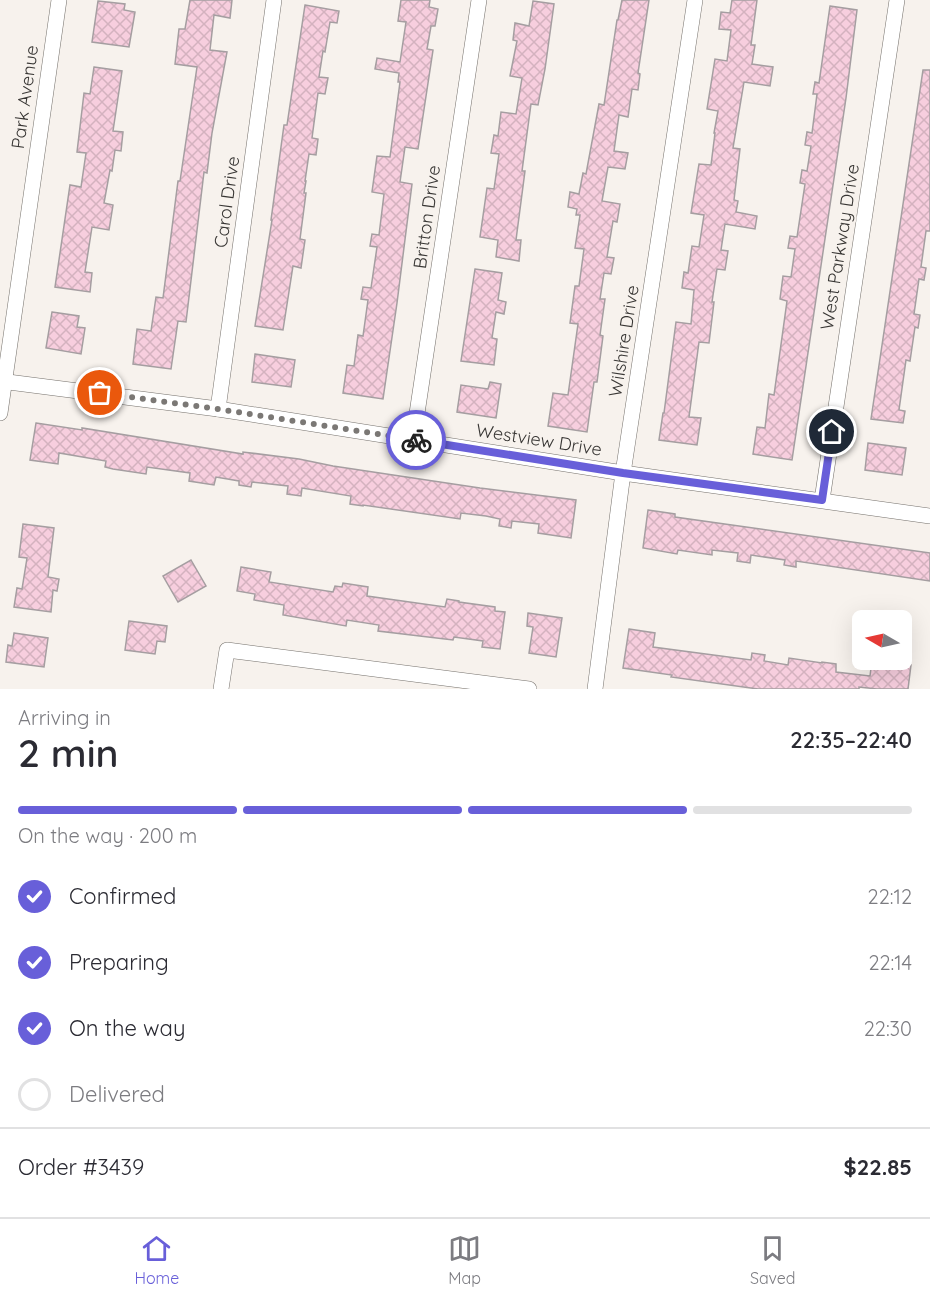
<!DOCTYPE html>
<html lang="en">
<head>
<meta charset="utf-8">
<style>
	:root { --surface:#fff; --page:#f7f7f7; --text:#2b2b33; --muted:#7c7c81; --line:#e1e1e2; --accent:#685fd9 }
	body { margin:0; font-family:Quicksand,sans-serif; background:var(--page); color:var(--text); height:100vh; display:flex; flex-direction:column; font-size:22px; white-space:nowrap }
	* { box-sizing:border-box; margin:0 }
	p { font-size:20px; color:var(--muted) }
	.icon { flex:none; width:33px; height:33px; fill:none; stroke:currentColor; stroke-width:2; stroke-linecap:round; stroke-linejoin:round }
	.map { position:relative; height:689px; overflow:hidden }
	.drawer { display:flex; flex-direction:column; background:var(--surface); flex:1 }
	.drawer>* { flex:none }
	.needle { width:39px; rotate:279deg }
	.buttons { position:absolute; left:852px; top:610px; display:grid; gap:12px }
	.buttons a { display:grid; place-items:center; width:60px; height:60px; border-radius:9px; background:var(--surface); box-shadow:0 6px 24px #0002; font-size:30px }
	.pin { position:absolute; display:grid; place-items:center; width:51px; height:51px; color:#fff; margin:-26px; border:3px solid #fff; border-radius:50%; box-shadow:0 2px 6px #0007 }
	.courier { position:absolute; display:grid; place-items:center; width:60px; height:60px; margin:-30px; border:4px solid #685fd9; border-radius:50%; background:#fff; color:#222; box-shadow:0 2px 8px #0007 }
	.headline em { font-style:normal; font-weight:600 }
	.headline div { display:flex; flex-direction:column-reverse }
	.headline { display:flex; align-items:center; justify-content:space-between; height:102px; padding:0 18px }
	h1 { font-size:39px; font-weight:600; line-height:45px }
	.bar { display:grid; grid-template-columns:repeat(4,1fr); gap:9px 6px; align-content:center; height:72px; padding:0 18px }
	.bar i { height:8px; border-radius:4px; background:var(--line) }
	.bar .current { background:var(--accent) }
	.bar p { grid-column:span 4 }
	.line { display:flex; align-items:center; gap:15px; padding:0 18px; border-top:2px solid var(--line) }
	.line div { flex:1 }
	ol { padding:0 18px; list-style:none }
	li { display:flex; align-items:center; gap:18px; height:66px }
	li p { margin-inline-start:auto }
	li .icon { padding:6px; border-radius:50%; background:var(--accent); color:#fff; stroke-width:4 }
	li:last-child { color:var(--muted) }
	li i { width:33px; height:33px; border:3px solid var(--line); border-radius:50% }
	.tab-bar { display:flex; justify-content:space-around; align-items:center; height:84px; border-top:2px solid var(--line); background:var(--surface); font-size:16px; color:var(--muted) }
	.tab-bar a { display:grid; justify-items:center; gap:3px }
	.tab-bar .current { color:var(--accent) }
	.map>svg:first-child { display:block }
	.building { fill:url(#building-cross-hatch); stroke:#a59ea1; stroke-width:1.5 }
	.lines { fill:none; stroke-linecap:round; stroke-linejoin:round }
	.street-casing { stroke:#75716c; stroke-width:16 }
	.street { stroke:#fff; stroke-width:15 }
	.done { stroke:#7b7875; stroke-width:6; stroke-dasharray:0 10.8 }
	.route { stroke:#685fd9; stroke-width:8 }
	.labels { text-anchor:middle; stroke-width:4.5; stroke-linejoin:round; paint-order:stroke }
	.street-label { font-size:18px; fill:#383634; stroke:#f7f2ed }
</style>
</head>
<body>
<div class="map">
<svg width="930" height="689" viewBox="0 0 930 689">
	<defs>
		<pattern id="building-cross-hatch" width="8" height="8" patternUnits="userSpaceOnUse" patternTransform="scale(1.5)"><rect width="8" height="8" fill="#f7cede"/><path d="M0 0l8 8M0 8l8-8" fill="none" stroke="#d4b2bf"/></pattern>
	</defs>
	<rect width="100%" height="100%" fill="#f7f2ed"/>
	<g class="building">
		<path d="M190,0H232L230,18L214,15L210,50L227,52L212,133L207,173L204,172L186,322L178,321L171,369L133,364L137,329L151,331L156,297L163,298L178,181H180L197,67L175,64L179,29H185Z"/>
		<path d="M401,0H430L429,7L438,9L435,26H431L427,49L433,50L418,149L405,147L400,182L412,184L397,303L383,399L343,393L347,365L354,366L358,335L363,336L368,300L361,299L363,287L371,288L377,247L370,246L372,234L379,235L384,194L372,192L377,156L390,157L400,82H398L399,73L375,69L377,58L400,62L406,22L398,21Z"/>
		<path d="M622,0H649L638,73L640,74L638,90L632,89L628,117L619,115L614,151L628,153L625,169L608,167L602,201L620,204L617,222L613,221L607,257L614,258L611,274L604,273L600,299H605L600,335L603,336L597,382H594L587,432L548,426L553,393L568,395L578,324L570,323L575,286H579L584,249L575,248L580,215H576L577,209L568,207L570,192L579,194L583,173L586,174L599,104L604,105L617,20H618Z"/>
		<path d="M732,0H757L751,45H755L752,64L773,67L770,86L744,82L733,148L740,149L734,200L738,201L736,212L757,216L755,229L725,224L721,250L728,251L725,270L717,269L712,302H714L709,343L699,342L689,417L701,418L697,445L659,440L663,413H664L676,322L691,324L694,290L682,288L684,272L688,273L692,246L699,247L704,215L691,213L699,164L711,165L715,133H714L718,111L707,109L715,59L727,61L731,30L719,29L721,12L730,13Z"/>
		<path d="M98,1L125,4L124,10L135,12L129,47L92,42Z"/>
		<path d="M533,1L554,4L545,69L538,105L531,104L522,171H525L516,240H521L519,261L496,257L498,240L480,237L487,188L494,189L499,154L491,153L494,135L498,136L501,112L516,114L522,78L510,76L517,41L513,40L515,23L529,26Z"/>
		<path d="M305,5L339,11L337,23L330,22L325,52L323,51L319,77L328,78L325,94L318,93L312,138L318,139L316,155L309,154L305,181H306L304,193H306L300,239L305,240L301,268L293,266L283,330L255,326L272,220H271L284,125H287Z"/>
		<path d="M830,6L857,10L846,98L792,460L753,454L757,427L765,428L769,394L774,395L787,301L780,299L783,276L791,277L795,249L788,248L790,236L797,237L805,184L800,183L802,170L807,171L811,146L805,145L807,132L812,133L817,94H813L815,82L819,83Z"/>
		<path d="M94,67L122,71L113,131L123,132L121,151L115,150L112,171L110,170L104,203L113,205L109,230L92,227L85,272L92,273L90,292L55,287L70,185L81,187L86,153L77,152L84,93L90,94Z"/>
		<path d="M923,70H930V231H926L921,267L926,268L924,280L919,279L914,314L920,315L918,328L915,327L910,361L906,360L899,410L905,411L903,423L871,419Z"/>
		<path d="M475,269L502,273L498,300L506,302L504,314L496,312L492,338L497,339L494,365L461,361Z"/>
		<path d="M52,312L79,316L77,327L85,328L81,354L46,348Z"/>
		<path d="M255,354L295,360L291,387L252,382Z"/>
		<path d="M490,382L501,384L496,418L457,412L461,385L488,389Z"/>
		<path d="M36,423L82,430V428L243,454V452L299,459L333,466L480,488L576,500L571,538L538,533L539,524L512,521L511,528L499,526L500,519L486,516L461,513L460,519L363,505V506L350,504L351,496L302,488L301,496L287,494L288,486L252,482L251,487L239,485V481L216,477L214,485L189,481L190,473L147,467L146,474L113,469L105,467L106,461L59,453L58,464L30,460Z"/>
		<path d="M868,443L906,448L902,475L865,470Z"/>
		<path d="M648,510L675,514V517L930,553V581L796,561V567L784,565L785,560L751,555L750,563L737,561L738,553L712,550V555L678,550L677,554L643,548Z"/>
		<path d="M23,524L54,528L48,577L59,579L57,591L53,590L51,612L14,607L17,588L22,589L27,558L19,557Z"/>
		<path d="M191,560L206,586L178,602L163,576Z"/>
		<path d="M241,567L271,572L269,582L333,592L335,586L342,587L343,583L368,587L367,596L445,607L447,599L459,601V602L495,607V611L505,612L500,649L482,647L483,641L454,637L453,640L378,631L379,625L347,620L346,626L283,615L284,605L254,600L255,594L237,591Z"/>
		<path d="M528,613L562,618L556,657L529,653L533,627L527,626Z"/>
		<path d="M129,621L167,626L165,642L157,641L155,654L125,650Z"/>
		<path d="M629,629L655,633L653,647L751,660L752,653L765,655L764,661L788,665L789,658L822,663V662L836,664V672L870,676L872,660L911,665L908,689H877L859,687V689H758L671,677L672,675L623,668Z"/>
		<path d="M14,633L48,638L44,667L6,662L8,645L12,646Z"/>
	</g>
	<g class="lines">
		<defs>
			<g id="street">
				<path d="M0,381L218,409L623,473L930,516"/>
				<path d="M218,409L274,0"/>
				<path d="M0,413L59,0"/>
				<path d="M413,440L479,0"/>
				<path d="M822,500L897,0"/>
				<path d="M221,689L227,650L529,689"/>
				<path d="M595,689L623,473L695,0"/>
			</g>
		</defs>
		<use href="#street" class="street-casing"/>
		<use href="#street" class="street"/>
	</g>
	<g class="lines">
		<path class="done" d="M100,393L218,409L416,440"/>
		<path class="route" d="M416,440L623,473L822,500L832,432"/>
	</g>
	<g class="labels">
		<g class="street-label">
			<text transform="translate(25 97) rotate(-82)" y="6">Park Avenue</text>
			<text transform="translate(227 202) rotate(-82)" y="6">Carol Drive</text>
			<text transform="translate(427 217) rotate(-82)" y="6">Britton Drive</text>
			<text transform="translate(840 247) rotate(-81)" y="6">West Parkway Drive</text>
			<text transform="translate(624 341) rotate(-81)" y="6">Wilshire Drive</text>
			<text transform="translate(539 440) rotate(9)" y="6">Westview Drive</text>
		</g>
	</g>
</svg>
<div class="buttons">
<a><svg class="needle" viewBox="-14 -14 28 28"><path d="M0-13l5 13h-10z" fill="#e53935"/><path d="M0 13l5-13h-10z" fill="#7c7c81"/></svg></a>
</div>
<div class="pin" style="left:100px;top:393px;background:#ea580c"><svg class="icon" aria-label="bag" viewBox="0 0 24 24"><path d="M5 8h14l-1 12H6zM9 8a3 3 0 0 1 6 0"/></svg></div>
<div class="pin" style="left:832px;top:432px;background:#1f2937"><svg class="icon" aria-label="home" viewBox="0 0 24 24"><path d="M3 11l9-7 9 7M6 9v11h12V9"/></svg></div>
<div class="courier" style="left:416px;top:440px"><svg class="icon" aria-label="bike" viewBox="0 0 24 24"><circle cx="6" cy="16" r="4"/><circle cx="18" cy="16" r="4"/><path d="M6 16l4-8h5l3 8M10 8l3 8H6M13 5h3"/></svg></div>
</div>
<section class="drawer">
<div class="headline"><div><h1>2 min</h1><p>Arriving in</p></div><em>22:35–22:40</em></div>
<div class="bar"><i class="current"></i><i class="current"></i><i class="current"></i><i></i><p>On the way · 200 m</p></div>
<ol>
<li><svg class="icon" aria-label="check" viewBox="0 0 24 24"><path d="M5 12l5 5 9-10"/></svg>Confirmed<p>22:12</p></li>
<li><svg class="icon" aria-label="check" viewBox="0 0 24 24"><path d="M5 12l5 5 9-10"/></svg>Preparing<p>22:14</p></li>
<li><svg class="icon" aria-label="check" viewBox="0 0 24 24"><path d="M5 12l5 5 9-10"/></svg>On the way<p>22:30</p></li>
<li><i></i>Delivered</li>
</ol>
<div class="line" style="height:78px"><div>Order #3439</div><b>$22.85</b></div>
</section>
<nav class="tab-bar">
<a class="current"><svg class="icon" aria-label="home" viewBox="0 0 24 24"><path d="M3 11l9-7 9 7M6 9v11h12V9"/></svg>Home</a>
<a><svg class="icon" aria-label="map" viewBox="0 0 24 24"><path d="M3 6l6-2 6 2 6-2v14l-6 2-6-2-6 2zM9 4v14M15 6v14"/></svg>Map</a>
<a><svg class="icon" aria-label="saved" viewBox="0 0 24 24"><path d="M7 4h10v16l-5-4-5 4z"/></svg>Saved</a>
</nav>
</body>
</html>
